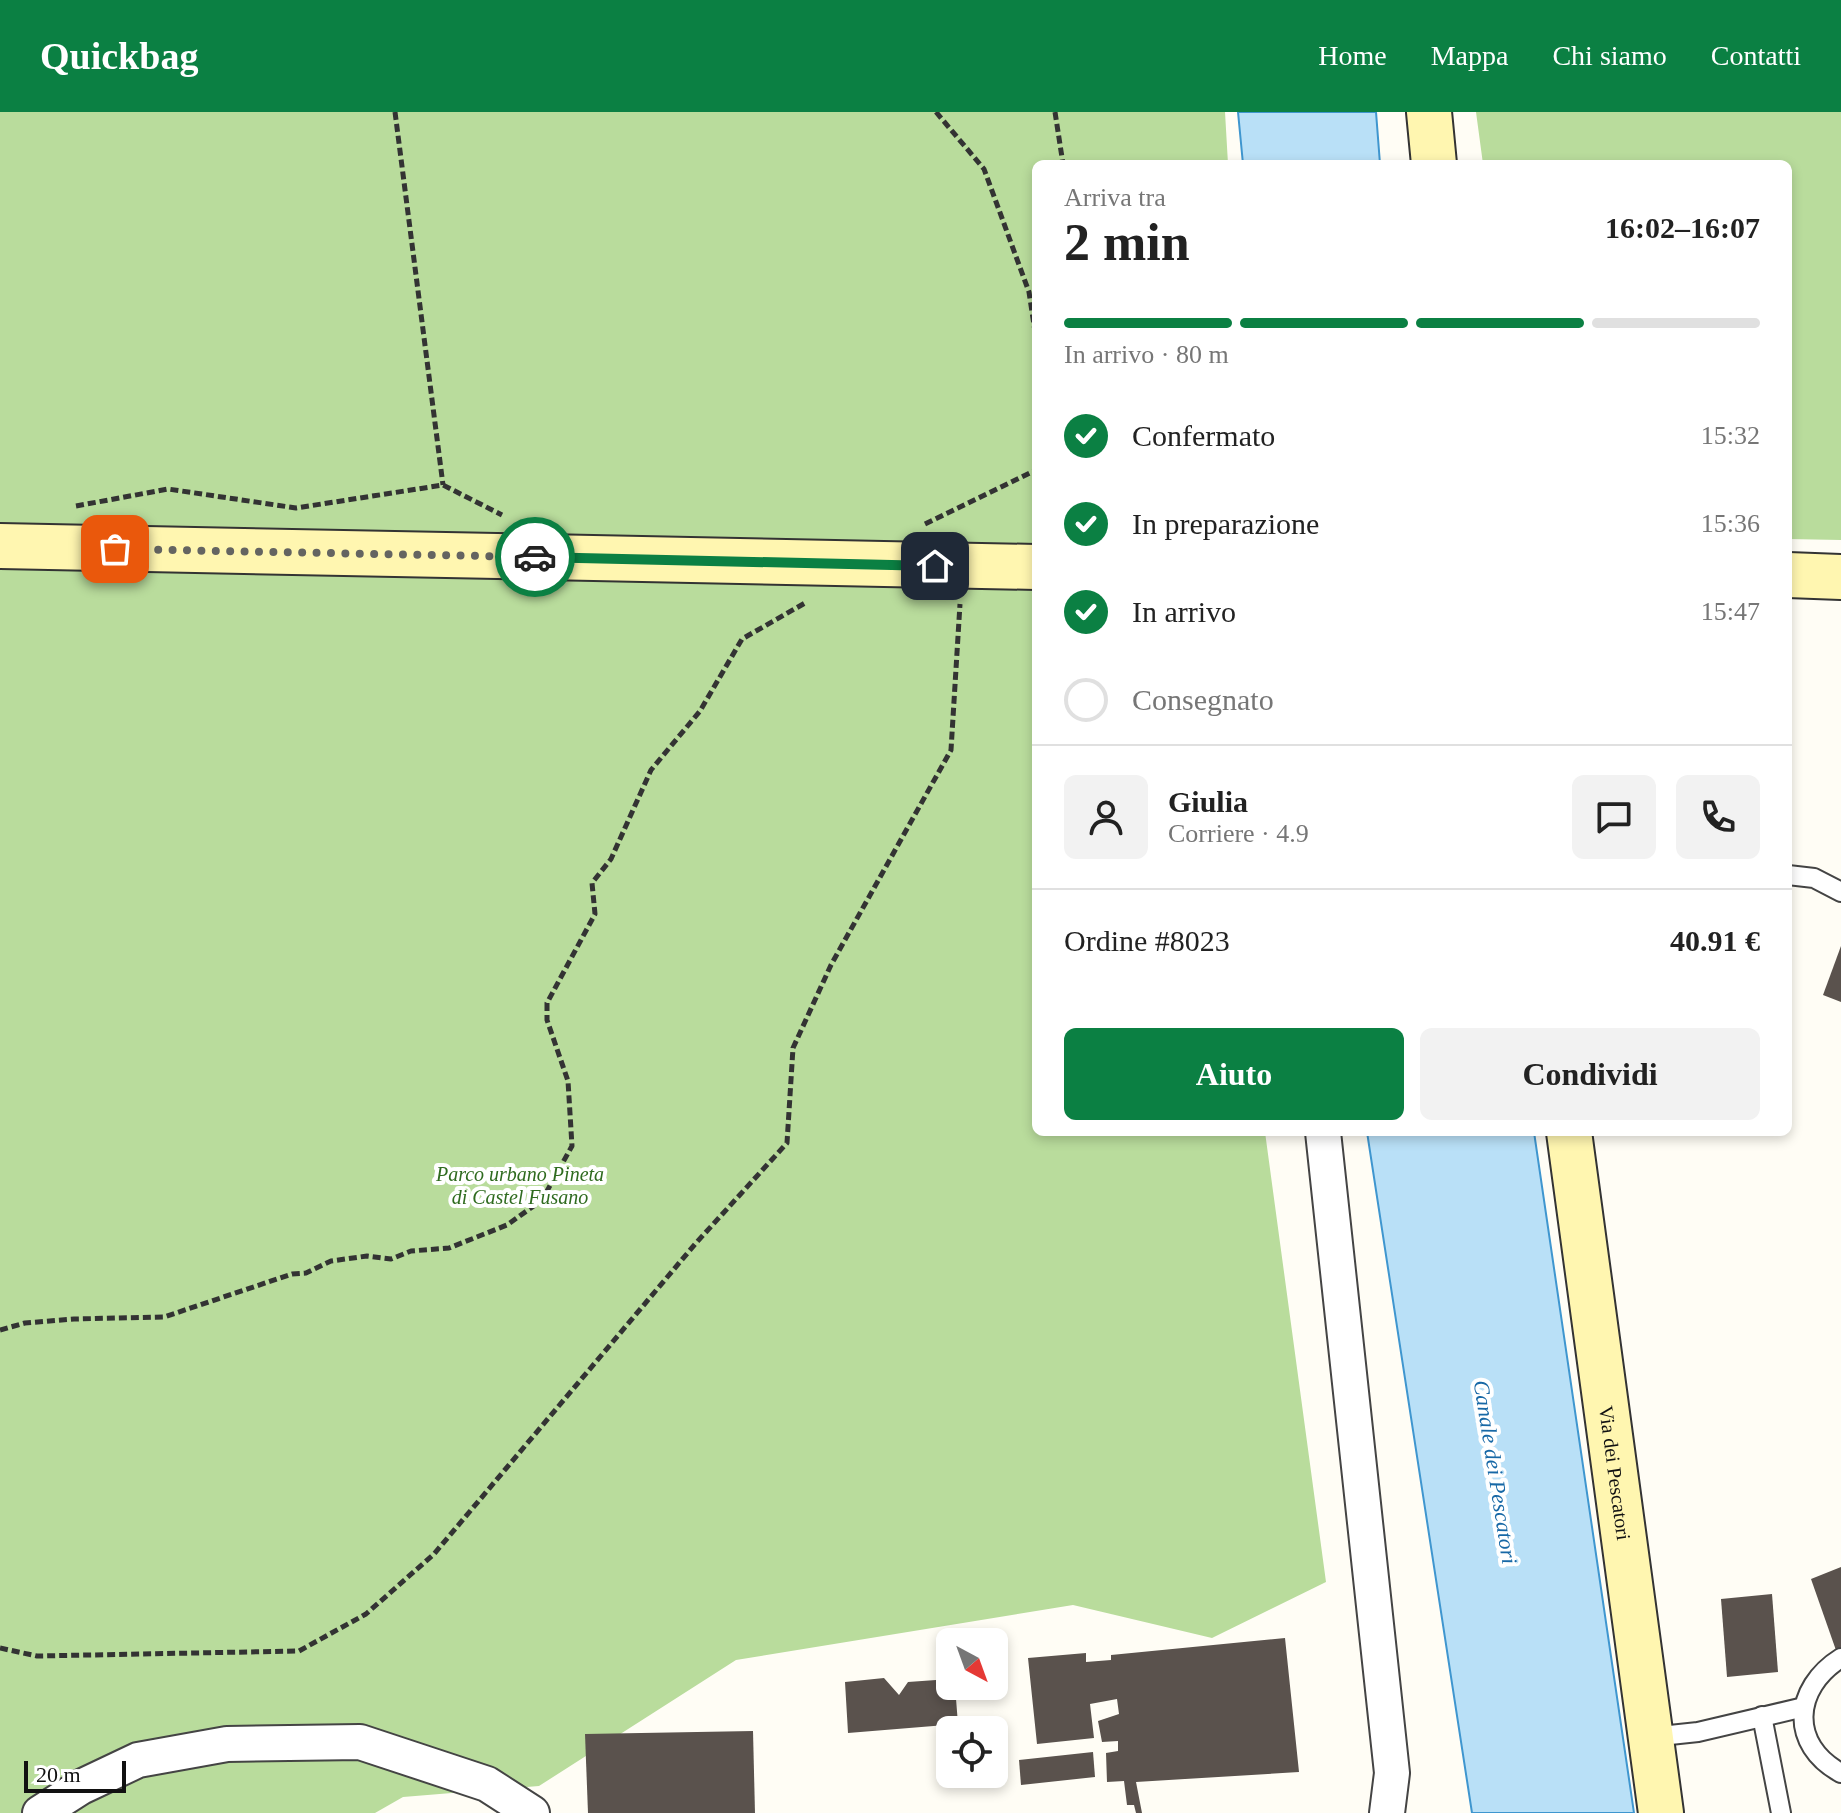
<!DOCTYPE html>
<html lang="it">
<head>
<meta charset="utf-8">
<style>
	:root { --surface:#fff; --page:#f2f2f2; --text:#222; --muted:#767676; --line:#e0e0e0; --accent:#0b8043 }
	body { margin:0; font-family:Georgia,serif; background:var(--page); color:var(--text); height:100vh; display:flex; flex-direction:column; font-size:30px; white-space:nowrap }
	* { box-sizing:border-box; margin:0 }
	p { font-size:26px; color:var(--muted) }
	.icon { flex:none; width:44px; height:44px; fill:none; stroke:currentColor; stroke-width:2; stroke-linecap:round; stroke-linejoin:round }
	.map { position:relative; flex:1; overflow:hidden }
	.sheet { position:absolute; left:1032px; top:48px; width:760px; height:976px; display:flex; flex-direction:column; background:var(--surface); border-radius:12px; box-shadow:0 4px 12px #0003 }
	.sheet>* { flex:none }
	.needle { width:52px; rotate:139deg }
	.tools { position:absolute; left:936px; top:1516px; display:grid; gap:16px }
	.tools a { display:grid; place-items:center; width:72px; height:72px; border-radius:12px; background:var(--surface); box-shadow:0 4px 12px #0003; font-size:40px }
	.scale { position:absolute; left:24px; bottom:20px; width:102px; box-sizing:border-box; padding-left:8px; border:4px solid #111; border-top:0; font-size:22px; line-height:28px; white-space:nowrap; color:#111; -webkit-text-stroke:6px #fff; paint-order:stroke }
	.pin { position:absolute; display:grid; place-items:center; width:68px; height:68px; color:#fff; margin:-34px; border-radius:16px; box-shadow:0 4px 12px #0006 }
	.courier { position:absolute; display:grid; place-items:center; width:80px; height:80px; margin:-40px; border:6px solid #0b8043; border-radius:50%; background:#fff; color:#222; box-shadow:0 2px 10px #0007 }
	.overview em { font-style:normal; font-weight:700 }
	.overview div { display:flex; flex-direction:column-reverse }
	.overview { display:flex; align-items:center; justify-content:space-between; height:136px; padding:0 32px }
	h1 { font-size:52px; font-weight:700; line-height:60px }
	.bar { display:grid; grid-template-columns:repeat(4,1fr); gap:12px 8px; align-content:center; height:96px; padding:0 32px }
	.bar i { height:10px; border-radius:6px; background:var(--line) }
	.bar .active { background:var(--accent) }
	.bar p { grid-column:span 4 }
	.line { display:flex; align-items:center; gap:20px; padding:0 32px; border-top:2px solid var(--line) }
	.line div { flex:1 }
	.round { display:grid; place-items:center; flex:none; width:84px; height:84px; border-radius:12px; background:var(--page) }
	ol { padding:0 32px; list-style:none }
	li { display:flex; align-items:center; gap:24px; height:88px }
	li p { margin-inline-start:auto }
	li .icon { padding:8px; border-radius:50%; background:var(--accent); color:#fff; stroke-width:4 }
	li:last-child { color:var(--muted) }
	li i { width:44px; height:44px; border:4px solid var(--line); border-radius:50% }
	.cta { display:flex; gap:16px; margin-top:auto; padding:16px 32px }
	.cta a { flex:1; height:92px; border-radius:12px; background:var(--accent); color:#fff; font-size:32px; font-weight:700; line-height:92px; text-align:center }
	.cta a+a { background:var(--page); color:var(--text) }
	header { display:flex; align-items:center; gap:48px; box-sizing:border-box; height:112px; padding:0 40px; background:var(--accent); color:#fff }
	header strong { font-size:38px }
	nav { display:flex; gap:44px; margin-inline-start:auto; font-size:28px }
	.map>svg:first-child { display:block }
	.forest { fill:#b9dc9c }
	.water { fill:#b9e0f7; stroke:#3f96cf; stroke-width:2 }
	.building { fill:#5a524d }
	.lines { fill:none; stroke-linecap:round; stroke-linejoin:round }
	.lane-casing { stroke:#444; stroke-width:22 }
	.street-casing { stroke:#444; stroke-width:38 }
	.secondary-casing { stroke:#333; stroke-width:48 }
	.path { stroke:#333; stroke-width:5; stroke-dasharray:8 4; stroke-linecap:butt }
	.lane { stroke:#fff; stroke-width:18 }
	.street { stroke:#fff; stroke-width:34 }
	.secondary { stroke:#fff6b0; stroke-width:44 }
	.done { stroke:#646461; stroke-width:8; stroke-dasharray:0 14.4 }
	.route { stroke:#0b8043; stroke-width:10 }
	.labels { text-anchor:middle; stroke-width:8; stroke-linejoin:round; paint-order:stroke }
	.park-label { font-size:20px; font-style:italic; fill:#2f6b1f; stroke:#fff }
	.street-label { font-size:20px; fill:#111; stroke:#fff }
	.water-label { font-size:22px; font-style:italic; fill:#1768a6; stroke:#fff }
</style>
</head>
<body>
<header>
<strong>Quickbag</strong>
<nav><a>Home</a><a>Mappa</a><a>Chi siamo</a><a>Contatti</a></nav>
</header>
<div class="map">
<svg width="1841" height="1701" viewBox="0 0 1841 1701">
	<rect width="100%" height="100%" fill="#fffdf5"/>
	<g class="forest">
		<path d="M0,0H1225L1228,52H1036V1020H1265L1326,1470L1212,1526L1073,1493L736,1548L539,1674L403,1685L375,1701H0Z"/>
		<path d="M1476,0H1841V428L1788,427V52H1483Z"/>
	</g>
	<g class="water">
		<path d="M1238,0H1376L1380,52H1243Z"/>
		<path d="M1367,1020H1534L1634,1701H1472Z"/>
	</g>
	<g class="building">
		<path d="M1841,834V890L1823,883Z"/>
		<path d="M1841,1455V1543L1838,1544L1811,1467Z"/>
		<path d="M1772,1482L1778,1560L1727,1565L1721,1487Z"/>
		<path d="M1285,1526L1299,1660L1136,1670L1142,1701H1136L1134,1693H1127L1124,1669L1107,1670L1106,1641L1118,1639V1629L1102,1630L1098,1609L1119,1602L1117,1587L1090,1592L1094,1626L1037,1632L1028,1546L1086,1541V1550L1111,1548V1543Z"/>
		<path d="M884,1566L899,1583L908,1570L950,1567V1574H955L958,1612L848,1621L845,1570Z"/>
		<path d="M753,1619L755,1701H588L585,1622Z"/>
		<path d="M1093,1640L1095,1665L1021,1673L1019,1648Z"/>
	</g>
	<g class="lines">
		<defs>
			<g id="lane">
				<path d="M1788,763L1814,766L1841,780"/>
				<path d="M1841,1546C1793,1576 1789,1633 1841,1661"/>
				<path d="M1762,1604L1781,1701"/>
				<path d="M1651,1625L1698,1620L1804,1595"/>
			</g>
			<g id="street">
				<path d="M1323,1020L1392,1661L1387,1701"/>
				<path d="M40,1701L81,1675L138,1648L227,1632L360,1630L487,1672L532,1701"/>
			</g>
			<g id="secondary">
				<path d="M1429,0L1434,52"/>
				<path d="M0,434L1036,455"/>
				<path d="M1788,463L1841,465"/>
				<path id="s1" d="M1569,1020L1661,1701"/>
			</g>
		</defs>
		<use href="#lane" class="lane-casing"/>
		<use href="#street" class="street-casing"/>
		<use href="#secondary" class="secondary-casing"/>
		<g class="path">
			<path d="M395,0L443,373"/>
			<path d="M936,0L984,57L1029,180L1036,226"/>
			<path d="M1055,0L1063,52"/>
			<path d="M76,394L168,377L296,396L443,373L502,403"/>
			<path d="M925,412L1036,358"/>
			<path d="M0,1218L25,1211L74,1207L164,1205L292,1162L306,1161L331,1149L367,1144L391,1147L411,1139L449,1136L507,1113L542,1088L572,1034L568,969L547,908V891L595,802L592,771L611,747L651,658L700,599L742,527L805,491"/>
			<path d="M0,1536L37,1544L299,1539L366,1502L434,1442L696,1131L787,1031L793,936L831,853L951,638L960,492"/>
		</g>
		<use href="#lane" class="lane"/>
		<use href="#street" class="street"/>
		<use href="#secondary" class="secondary"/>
	</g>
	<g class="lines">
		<path class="done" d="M115,437L535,445"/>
		<path class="route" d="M535,445L935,454"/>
	</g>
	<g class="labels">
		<g class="park-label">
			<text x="520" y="1069">Parco urbano Pineta<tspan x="520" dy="23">di Castel Fusano</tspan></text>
		</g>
		<g class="street-label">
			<text dy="7" stroke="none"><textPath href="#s1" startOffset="344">Via dei Pescatori</textPath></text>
		</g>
		<g class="water-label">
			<text transform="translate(1496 1360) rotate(81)" y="8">Canale dei Pescatori</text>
		</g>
	</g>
</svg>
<div class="tools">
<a><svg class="needle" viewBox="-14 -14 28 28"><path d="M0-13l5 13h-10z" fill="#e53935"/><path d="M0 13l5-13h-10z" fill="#767676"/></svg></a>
<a><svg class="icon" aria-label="locate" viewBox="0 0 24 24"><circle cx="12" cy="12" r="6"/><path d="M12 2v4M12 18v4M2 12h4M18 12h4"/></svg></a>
</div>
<div class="scale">20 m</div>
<div class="pin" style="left:115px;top:437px;background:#ea580c"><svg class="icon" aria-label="bag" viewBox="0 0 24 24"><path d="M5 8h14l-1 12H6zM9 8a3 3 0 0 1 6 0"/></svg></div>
<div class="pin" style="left:935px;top:454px;background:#1f2937"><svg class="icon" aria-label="home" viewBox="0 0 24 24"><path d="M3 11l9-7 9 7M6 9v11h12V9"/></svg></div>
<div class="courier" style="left:535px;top:445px"><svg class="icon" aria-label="car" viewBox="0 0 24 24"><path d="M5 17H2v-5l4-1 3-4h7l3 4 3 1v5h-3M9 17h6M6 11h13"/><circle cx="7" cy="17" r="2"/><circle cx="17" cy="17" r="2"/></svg></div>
<section class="sheet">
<div class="overview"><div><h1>2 min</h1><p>Arriva tra</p></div><em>16:02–16:07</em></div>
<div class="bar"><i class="active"></i><i class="active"></i><i class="active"></i><i></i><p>In arrivo · 80 m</p></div>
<ol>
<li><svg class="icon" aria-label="check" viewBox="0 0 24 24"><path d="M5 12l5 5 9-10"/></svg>Confermato<p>15:32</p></li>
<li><svg class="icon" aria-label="check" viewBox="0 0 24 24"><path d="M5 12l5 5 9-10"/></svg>In preparazione<p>15:36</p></li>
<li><svg class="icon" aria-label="check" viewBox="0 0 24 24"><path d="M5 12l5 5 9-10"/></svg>In arrivo<p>15:47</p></li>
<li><i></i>Consegnato</li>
</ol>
<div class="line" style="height:144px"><a class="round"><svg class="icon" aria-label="person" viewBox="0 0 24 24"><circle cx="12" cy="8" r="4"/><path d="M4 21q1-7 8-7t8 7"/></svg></a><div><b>Giulia</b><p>Corriere · 4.9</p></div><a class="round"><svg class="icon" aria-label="chat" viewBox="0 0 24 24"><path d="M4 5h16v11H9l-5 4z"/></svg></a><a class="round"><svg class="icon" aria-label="phone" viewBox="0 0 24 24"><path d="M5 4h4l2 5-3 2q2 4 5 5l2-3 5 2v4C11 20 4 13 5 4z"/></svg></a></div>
<div class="line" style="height:104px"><div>Ordine #8023</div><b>40.91 €</b></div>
<div class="cta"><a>Aiuto</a><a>Condividi</a></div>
</section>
</div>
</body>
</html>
